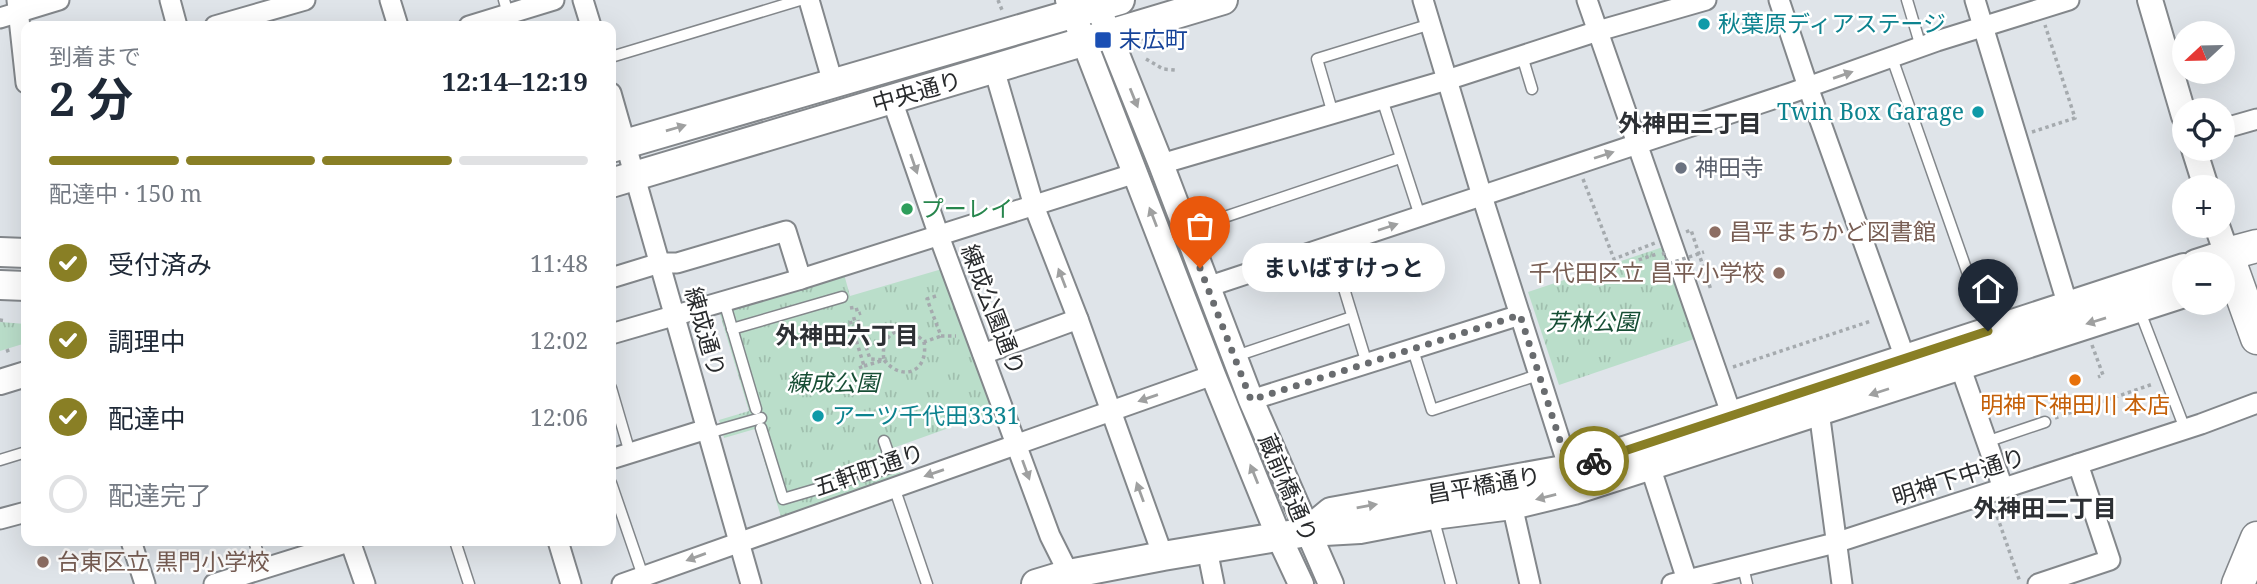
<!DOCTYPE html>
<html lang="ja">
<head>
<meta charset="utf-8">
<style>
	:root { --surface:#fff; --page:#f2f2f3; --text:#1f2937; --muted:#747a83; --line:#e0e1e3; --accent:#897f25 }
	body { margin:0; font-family:"Noto Serif","Noto Sans JP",serif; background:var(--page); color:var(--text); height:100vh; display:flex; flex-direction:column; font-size:26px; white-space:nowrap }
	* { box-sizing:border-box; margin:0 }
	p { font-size:23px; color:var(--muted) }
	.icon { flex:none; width:38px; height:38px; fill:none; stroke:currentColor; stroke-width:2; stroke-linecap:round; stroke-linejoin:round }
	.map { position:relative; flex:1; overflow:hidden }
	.details { position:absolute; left:21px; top:21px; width:595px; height:525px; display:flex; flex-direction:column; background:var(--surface); border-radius:14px; box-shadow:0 7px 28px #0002 }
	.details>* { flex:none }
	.needle { width:46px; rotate:248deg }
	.buttons { position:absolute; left:2172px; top:21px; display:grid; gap:14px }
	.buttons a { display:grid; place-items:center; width:63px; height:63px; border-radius:50%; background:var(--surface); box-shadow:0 7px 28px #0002; font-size:35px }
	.pin { position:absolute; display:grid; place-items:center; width:60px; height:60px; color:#fff; margin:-72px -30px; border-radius:50% 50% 50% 0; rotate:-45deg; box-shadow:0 0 7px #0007 }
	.pin .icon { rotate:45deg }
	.courier { position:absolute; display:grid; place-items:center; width:70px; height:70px; margin:-35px; border:5px solid #897f25; border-radius:50%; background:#fff; color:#222; box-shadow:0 2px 9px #0007 }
	.bubble { position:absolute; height:49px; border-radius:24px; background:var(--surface); box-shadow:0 7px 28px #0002; font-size:23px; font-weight:700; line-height:49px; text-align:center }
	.head em { font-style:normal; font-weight:700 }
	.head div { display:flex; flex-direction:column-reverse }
	.head { display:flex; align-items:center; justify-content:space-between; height:119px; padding:0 28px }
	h1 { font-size:46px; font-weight:700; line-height:52px }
	.bar { display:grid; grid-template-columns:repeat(4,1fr); gap:10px 7px; align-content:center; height:84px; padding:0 28px }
	.bar i { height:9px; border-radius:5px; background:var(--line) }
	.bar .active { background:var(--accent) }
	.bar p { grid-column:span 4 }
	ol { padding:0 28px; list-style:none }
	li { display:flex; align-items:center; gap:21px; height:77px }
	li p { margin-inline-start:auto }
	li .icon { padding:7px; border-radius:50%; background:var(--accent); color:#fff; stroke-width:4 }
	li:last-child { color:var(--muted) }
	li i { width:38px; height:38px; border:4px solid var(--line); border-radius:50% }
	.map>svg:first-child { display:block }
	.park { fill:url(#park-tufts) }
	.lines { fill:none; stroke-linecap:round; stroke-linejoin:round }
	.service-casing { stroke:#83878b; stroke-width:13 }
	.minor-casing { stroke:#83878b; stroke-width:23 }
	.tertiary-casing { stroke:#83878b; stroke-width:28 }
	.secondary-casing { stroke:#83878b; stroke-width:32 }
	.trunk-casing { stroke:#83878b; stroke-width:35 }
	.path { stroke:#a5aaae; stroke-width:3.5; stroke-dasharray:3.5 3.5; stroke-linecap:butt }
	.service { stroke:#fff; stroke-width:10 }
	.minor { stroke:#fff; stroke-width:19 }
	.tertiary { stroke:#fff; stroke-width:24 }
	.secondary { stroke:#fff; stroke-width:28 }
	.trunk { stroke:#fff; stroke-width:32 }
	.path-bridge { stroke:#a5aaae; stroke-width:3.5; stroke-dasharray:3.5 3.5; stroke-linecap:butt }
	.oneway { fill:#9fa0a0 }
	.done { stroke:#696c6f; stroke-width:7; stroke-dasharray:0 12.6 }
	.route { stroke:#897f25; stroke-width:9 }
	.culture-dot { fill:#0f9aa8; stroke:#fff; stroke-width:2.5 }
	.transit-dot { fill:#1a4fb4; stroke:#fff; stroke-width:2.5 }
	.worship-dot { fill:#6b7280; stroke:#fff; stroke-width:2.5 }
	.leisure-dot { fill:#2e9e5b; stroke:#fff; stroke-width:2.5 }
	.education-dot { fill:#8d6e63; stroke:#fff; stroke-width:2.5 }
	.food-dot { fill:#e8710a; stroke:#fff; stroke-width:2.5 }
	.labels { text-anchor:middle; stroke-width:5; stroke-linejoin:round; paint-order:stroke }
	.culture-label { font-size:23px; fill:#0d838f; stroke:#fff; text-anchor:start }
	.transit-label { font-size:23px; fill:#164399; stroke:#fff; text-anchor:start }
	.street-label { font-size:23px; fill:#292b2d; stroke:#fff }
	.worship-label { font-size:23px; fill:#5b616d; stroke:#fff; text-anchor:start }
	.leisure-label { font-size:23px; fill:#27864d; stroke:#fff; text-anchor:start }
	.education-label { font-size:23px; fill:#785e54; stroke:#fff; text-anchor:start }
	.park-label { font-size:23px; font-style:italic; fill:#174e35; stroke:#fff }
	.food-label { font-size:23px; fill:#c56008; stroke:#fff }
	.neighbourhood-label { font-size:24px; font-weight:bold; fill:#2d3034; stroke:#fff }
</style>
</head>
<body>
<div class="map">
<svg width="2257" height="584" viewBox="0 0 2257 584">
	<defs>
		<pattern id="park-tufts" width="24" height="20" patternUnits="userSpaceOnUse" patternTransform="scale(1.75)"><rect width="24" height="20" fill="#badeca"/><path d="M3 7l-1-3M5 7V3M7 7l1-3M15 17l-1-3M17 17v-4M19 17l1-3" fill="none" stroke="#a0bfae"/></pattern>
	</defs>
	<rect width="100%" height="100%" fill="#dfe4e9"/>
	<g class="park">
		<path d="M1666,246L1697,338L1559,385L1528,292Z"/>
		<path d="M942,269L996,411L893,448L901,475L781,517L755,429L724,438L719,420L749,411L719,311L844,274L850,296Z"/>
		<path d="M0,322L26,324V343L0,351Z"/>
	</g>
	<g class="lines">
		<defs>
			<g id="service">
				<path d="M504,0L508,14"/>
				<path d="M1907,0L1921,47"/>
				<path d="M1522,56L1532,89"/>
				<path d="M611,57L800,0"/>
				<path d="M1892,58L1988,331"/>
				<path d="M1382,99L1420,216"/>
				<path d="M1333,114L1317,59L1431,24"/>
				<path d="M1186,230L1400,158"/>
				<path d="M1331,246L1367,364"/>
				<path d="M724,301L756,409"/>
				<path d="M2139,309L2185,429"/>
				<path d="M732,329L842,297"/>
				<path d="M1413,350L1432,410L1538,375"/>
				<path d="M1236,356L1352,317"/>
				<path d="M611,388L630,453"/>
				<path d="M761,428L783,499L851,479"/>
				<path d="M708,433L761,418"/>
				<path d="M1986,442L2045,422"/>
				<path d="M0,460L26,452"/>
				<path d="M863,476L893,467L884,441"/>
				<path d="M611,483L643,576"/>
				<path d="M894,487L927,584"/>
				<path d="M1433,517L1451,584"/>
				<path d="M254,541L263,569"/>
				<path d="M455,541L469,584"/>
				<path d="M1743,567L1747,584"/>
			</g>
			<g id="minor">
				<path d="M17,0L26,83"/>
				<path d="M170,0L177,26"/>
				<path d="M390,0L398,26"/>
				<path d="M583,0L591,26"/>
				<path d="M809,0L833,83"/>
				<path d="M1423,0L1482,196L1569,469"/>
				<path d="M1587,0L1732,416"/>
				<path d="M1779,0L1808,87L1905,358"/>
				<path d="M1975,0L2068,306"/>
				<path d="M0,18L59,0"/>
				<path d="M215,26L305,0"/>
				<path d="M469,26L554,0"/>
				<path d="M994,69L1034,206L1078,319L1163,556"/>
				<path d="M611,93L751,584"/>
				<path d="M892,100L939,236L1050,536L1069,574"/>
				<path d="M2222,129L2257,119"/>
				<path d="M1161,164L1447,80L1598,31L1706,0"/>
				<path d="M611,278L660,263H677L786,231L801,279"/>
				<path d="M1207,287L1791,93L1937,41L2069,0"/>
				<path d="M611,334L801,279L1136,173"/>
				<path d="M983,354L1078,319"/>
				<path d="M1960,366L2003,488"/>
				<path d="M1251,400L1520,315"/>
				<path d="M1819,411L1842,584"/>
				<path d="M611,459L707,429"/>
				<path d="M1650,466L1687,580"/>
				<path d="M1512,505L1530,584"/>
				<path d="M0,519L26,512"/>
				<path d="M131,541L145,584"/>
				<path d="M350,541L365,584"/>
				<path d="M558,541L571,584"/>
				<path d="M1207,549L1214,584"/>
				<path d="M214,584L352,541"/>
				<path d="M622,584L1213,375"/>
				<path d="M1672,584L1835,543L2201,424L2257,403"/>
				<path d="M2038,584L2110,560L2078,464"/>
			</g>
			<g id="tertiary">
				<path d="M1068,0L1213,375L1279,537L1301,584"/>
				<path d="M2150,0L2184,116"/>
				<path d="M1102,17L1161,164L1251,400L1331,584"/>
				<path d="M2194,149L2206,187"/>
				<path d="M2217,226L2227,254"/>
				<path d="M0,382L26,374"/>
			</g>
			<g id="secondary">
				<path d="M611,148L1120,0"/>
				<path d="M611,183L1223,0"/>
				<path d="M0,252L26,253"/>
				<path d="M2196,264L2227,254"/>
				<path d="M0,285L26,286"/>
				<path d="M1307,532L1331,512L1569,469L2184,268"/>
				<path d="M1036,584L1069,574L1163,556L1307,532L1360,529L1433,515L1512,505L1574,490L2184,293"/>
			</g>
			<g id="trunk">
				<path d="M2257,246L2227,254L2257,338"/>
				<path d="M2238,584L2257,538"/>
			</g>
		</defs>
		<use href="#service" class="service-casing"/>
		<use href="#minor" class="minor-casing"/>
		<use href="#tertiary" class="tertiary-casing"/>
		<use href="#secondary" class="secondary-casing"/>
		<use href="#trunk" class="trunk-casing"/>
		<g class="path">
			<path d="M998,0L1002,10"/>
			<path d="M1146,59L1163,69L1175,70"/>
			<path d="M2032,132L2075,118L2045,25"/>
			<path d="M1583,179L1614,259L1655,243"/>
			<path d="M1686,232L1691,230L1711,290"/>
			<path d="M1632,262L1657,254"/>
			<path d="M936,296L927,299L941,336H956"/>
			<path d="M850,308L856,307L858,314L861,313"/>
			<path d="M1,322L2,315"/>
			<path d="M2092,345L2103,375L2098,377"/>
			<path d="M7,349L9,354"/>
			<path d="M864,366L884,360C903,383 929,371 924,342"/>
			<path d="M1733,367L1871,321"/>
			<path d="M859,368L864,366L850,320L857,318L870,359L884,360C879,332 905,320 924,342L941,336"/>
			<path d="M2055,418L2153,384"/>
			<path d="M1995,510L2020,582"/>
		</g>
		<use href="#service" class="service"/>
		<use href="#minor" class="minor"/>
		<use href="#tertiary" class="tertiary"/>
		<use href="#secondary" class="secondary"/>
		<use href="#trunk" class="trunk"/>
		<path class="path-bridge" d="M1663,252L1668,264L1704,252"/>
	</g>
	<defs><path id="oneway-solid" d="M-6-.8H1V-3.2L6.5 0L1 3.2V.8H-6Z" transform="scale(1.75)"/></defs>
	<g class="oneway">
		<use href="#oneway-solid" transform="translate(1843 75) rotate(-19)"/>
		<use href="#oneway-solid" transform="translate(1134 98) rotate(68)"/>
		<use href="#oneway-solid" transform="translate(676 128) rotate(-16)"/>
		<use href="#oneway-solid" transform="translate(1604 155) rotate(-18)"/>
		<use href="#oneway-solid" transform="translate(914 164) rotate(71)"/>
		<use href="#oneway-solid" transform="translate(1153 217) rotate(-111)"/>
		<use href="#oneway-solid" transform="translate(1388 227) rotate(-18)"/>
		<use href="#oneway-solid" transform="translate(1062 278) rotate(-111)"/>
		<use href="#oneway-solid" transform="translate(2096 321) rotate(163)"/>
		<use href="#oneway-solid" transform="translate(1879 392) rotate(162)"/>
		<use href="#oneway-solid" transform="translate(1148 398) rotate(161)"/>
		<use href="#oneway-solid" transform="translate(1026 470) rotate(70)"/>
		<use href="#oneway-solid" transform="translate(934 473) rotate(161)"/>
		<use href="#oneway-solid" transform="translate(1254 474) rotate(-112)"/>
		<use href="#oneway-solid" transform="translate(1140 492) rotate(-110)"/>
		<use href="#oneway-solid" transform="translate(1546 497) rotate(166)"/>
		<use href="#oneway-solid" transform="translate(1367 506) rotate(-10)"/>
		<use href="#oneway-solid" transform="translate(696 557) rotate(160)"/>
	</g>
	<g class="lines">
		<path class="done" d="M1200,268L1251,400L1520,315L1569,469L1594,461"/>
		<path class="route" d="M1594,461L1988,331"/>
	</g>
	<g class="culture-dot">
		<circle cx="1704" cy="24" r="7"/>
		<circle cx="1978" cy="112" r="7"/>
		<circle cx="818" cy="416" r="7"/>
	</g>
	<rect class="transit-dot" x="1094" y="31" width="18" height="18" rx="3.5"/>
	<circle class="worship-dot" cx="1681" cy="168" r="7"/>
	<circle class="leisure-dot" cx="907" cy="209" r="7"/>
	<g class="education-dot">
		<circle cx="1715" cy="232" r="7"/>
		<circle cx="1779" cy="273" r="7"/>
		<circle cx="43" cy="562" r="7"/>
	</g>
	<circle class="food-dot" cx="2075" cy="380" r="7"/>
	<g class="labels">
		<g class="culture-label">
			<text x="1718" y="32">秋葉原ディアステージ</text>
			<text x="1964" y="120" text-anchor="end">Twin Box Garage</text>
			<text x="832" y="424">アーツ千代田3331</text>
		</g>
		<g class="transit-label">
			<text x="1119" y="48">末広町</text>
		</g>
		<g class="street-label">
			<text transform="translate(917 92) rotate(-16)" y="8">中央通り</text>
			<text transform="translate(993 310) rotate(69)" y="8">練成公園通り</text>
			<text transform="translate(705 332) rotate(74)" y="8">練成通り</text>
			<text transform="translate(869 470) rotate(-19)" y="8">五軒町通り</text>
			<text transform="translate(1959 477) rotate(-18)" y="8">明神下中通り</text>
			<text transform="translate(1484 485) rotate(-10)" y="8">昌平橋通り</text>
			<text transform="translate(1288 488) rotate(67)" y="8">蔵前橋通り</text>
		</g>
		<g class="worship-label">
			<text x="1695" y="176">神田寺</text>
		</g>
		<g class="leisure-label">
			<text x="921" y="217">プーレイ</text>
		</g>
		<g class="education-label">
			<text x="1729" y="240">昌平まちかど図書館</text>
			<text x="1765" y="281" text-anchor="end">千代田区立 昌平小学校</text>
			<text x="57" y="570">台東区立 黒門小学校</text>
		</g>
		<g class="park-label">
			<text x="1592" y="330">芳林公園</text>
			<text x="833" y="391">練成公園</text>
		</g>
		<g class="food-label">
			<text x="2075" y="413">明神下神田川 本店</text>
		</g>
		<g class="neighbourhood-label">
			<text x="1690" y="132">外神田三丁目</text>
			<text x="847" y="344">外神田六丁目</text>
			<text x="2045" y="517">外神田二丁目</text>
		</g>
	</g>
</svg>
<div class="buttons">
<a><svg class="needle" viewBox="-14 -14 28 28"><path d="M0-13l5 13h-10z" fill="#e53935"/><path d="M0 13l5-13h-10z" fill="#747a83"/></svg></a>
<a><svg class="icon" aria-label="locate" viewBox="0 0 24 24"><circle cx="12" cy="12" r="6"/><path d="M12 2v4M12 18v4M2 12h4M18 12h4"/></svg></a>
<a>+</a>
<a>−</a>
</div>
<div class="pin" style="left:1200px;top:268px;background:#ea580c"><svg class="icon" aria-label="bag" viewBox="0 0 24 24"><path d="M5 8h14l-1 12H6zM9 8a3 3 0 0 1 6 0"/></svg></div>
<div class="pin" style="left:1988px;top:331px;background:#1f2937"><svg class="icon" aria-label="home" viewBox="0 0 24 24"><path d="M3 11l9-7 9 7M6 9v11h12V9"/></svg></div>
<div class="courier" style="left:1594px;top:461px"><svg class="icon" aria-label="bike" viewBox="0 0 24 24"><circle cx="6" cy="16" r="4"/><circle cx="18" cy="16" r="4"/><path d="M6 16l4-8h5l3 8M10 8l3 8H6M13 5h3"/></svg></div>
<div class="bubble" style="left:1242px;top:243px;width:203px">まいばすけっと</div>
<section class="details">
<div class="head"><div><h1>2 分</h1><p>到着まで</p></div><em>12:14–12:19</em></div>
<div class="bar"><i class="active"></i><i class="active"></i><i class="active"></i><i></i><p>配達中 · 150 m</p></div>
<ol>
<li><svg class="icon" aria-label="check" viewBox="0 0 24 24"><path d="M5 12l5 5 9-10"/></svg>受付済み<p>11:48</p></li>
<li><svg class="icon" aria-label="check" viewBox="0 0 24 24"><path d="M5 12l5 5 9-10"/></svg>調理中<p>12:02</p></li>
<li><svg class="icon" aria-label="check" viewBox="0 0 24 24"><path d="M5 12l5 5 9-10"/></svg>配達中<p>12:06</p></li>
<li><i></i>配達完了</li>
</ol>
</section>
</div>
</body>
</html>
